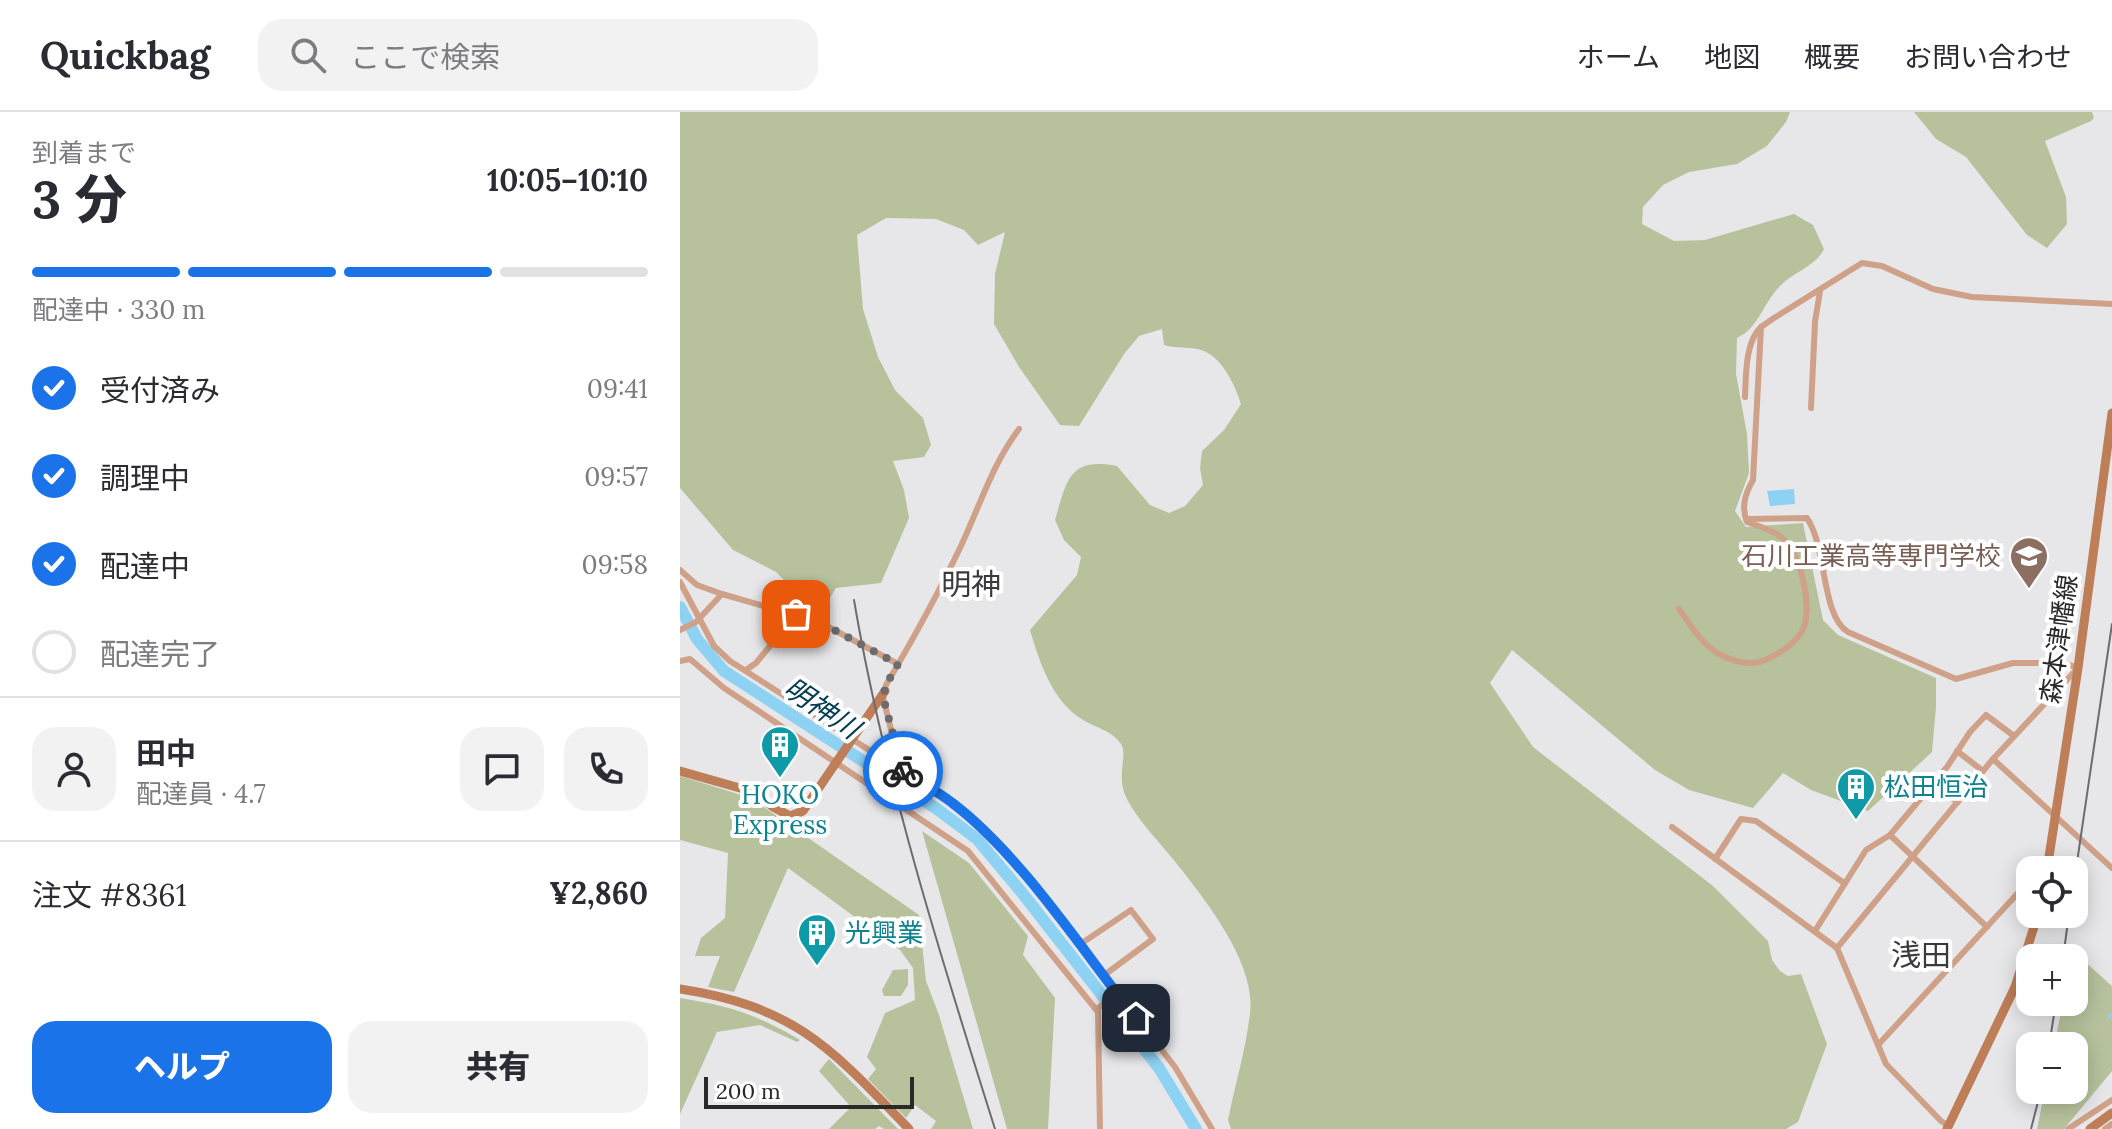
<!DOCTYPE html>
<html lang="ja">
<head>
<meta charset="utf-8">
<style>
	:root { --surface:#fff; --page:#f2f2f3; --text:#2b2b33; --muted:#7c7c81; --line:#e1e1e2; --accent:#1a73e8 }
	body { margin:0; font-family:Lora,"Noto Sans JP",serif; background:var(--page); color:var(--text); height:100vh; display:flex; flex-direction:column; font-size:30px; white-space:nowrap }
	* { box-sizing:border-box; margin:0 }
	p { font-size:26px; color:var(--muted) }
	.icon { flex:none; width:44px; height:44px; fill:none; stroke:currentColor; stroke-width:2; stroke-linecap:round; stroke-linejoin:round }
	.map { position:relative; flex:1; overflow:hidden }
	.sheet { display:flex; flex-direction:column; background:var(--surface); width:680px }
	.sheet>* { flex:none }
	.tools { position:absolute; left:1336px; top:744px; display:grid; gap:16px }
	.tools a { display:grid; place-items:center; width:72px; height:72px; border-radius:16px; background:var(--surface); box-shadow:0 4px 20px #0003; font-size:40px }
	.scale { position:absolute; left:24px; bottom:20px; width:210px; box-sizing:border-box; padding-left:8px; border:4px solid #29292a; border-top:0; font-size:22px; line-height:28px; white-space:nowrap; color:#29292a; -webkit-text-stroke:6px #fff; paint-order:stroke }
	.pin { position:absolute; display:grid; place-items:center; width:68px; height:68px; color:#fff; margin:-34px; border-radius:16px; box-shadow:0 4px 12px #0006 }
	.courier { position:absolute; display:grid; place-items:center; width:80px; height:80px; margin:-40px; border:6px solid #1a73e8; border-radius:50%; background:#fff; color:#222; box-shadow:0 2px 10px #0007 }
	.head em { font-style:normal; font-weight:800 }
	.head div { display:flex; flex-direction:column-reverse }
	.head { display:flex; align-items:center; justify-content:space-between; height:136px; padding:0 32px }
	h1 { font-size:52px; font-weight:800; line-height:60px }
	.bar { display:grid; grid-template-columns:repeat(4,1fr); gap:12px 8px; align-content:center; height:96px; padding:0 32px }
	.bar i { height:10px; border-radius:6px; background:var(--line) }
	.bar .active { background:var(--accent) }
	.bar p { grid-column:span 4 }
	.line { display:flex; align-items:center; gap:20px; padding:0 32px; border-top:2px solid var(--line) }
	.line div { flex:1 }
	.round { display:grid; place-items:center; flex:none; width:84px; height:84px; border-radius:24px; background:var(--page) }
	ol { padding:0 32px; list-style:none }
	li { display:flex; align-items:center; gap:24px; height:88px }
	li p { margin-inline-start:auto }
	li .icon { padding:8px; border-radius:50%; background:var(--accent); color:#fff; stroke-width:4 }
	li:last-child { color:var(--muted) }
	li i { width:44px; height:44px; border:4px solid var(--line); border-radius:50% }
	.button { display:flex; gap:16px; margin-top:auto; padding:16px 32px }
	.button a { flex:1; height:92px; border-radius:24px; background:var(--accent); color:#fff; font-size:32px; font-weight:800; line-height:92px; text-align:center }
	.button a+a { background:var(--page); color:var(--text) }
	header { display:flex; align-items:center; gap:48px; box-sizing:border-box; height:112px; padding:0 40px; background:var(--surface); border-bottom:2px solid var(--line) }
	header strong { font-size:38px }
	nav { display:flex; gap:44px; margin-inline-start:auto; font-size:28px }
	.search { width:560px; height:72px; background:var(--page); display:flex; align-items:center; gap:20px; box-sizing:border-box; padding:0 28px; border-radius:24px; color:var(--muted); font-size:30px }
	main { display:flex; flex:1; min-height:0 }
	.map>svg:first-child { display:block }
	.green { fill:#b7c29d }
	.water { fill:#8ed2f3 }
	.lines { fill:none; stroke-linecap:round; stroke-linejoin:round }
	.stream { stroke:#8ed2f3; stroke-width:2 }
	.river { stroke:#8ed2f3; stroke-width:12 }
	.street { stroke:#cea188; stroke-width:6 }
	.secondary { stroke:#be7e57; stroke-width:9 }
	.rail { stroke:#6d6d6f; stroke-width:2 }
	.done { stroke:#6c6c6d; stroke-width:8; stroke-dasharray:0 14.4 }
	.route { stroke:#1a73e8; stroke-width:10 }
	.labels { text-anchor:middle; stroke-width:8; stroke-linejoin:round; paint-order:stroke }
	.education-label { font-size:26px; fill:#785e54; stroke:#fff; text-anchor:end }
	.street-label { font-size:26px; fill:#29292a; stroke:#fff }
	.culture-label { font-size:26px; fill:#0d838f; stroke:#fff; text-anchor:start }
	.water-label { font-size:28px; font-style:italic; fill:#003c52; stroke:#fff }
	.quarter-label { font-size:30px; fill:#3a3a3d; stroke:#fff }
</style>
</head>
<body>
<header>
<strong>Quickbag</strong>
<div class="search"><svg class="icon" aria-label="search" viewBox="0 0 24 24"><circle cx="10" cy="10" r="6"/><path d="M15 15l6 6"/></svg>ここで検索</div>
<nav><a>ホーム</a><a>地図</a><a>概要</a><a>お問い合わせ</a></nav>
</header>
<main>
<section class="sheet">
<div class="head"><div><h1>3 分</h1><p>到着まで</p></div><em>10:05–10:10</em></div>
<div class="bar"><i class="active"></i><i class="active"></i><i class="active"></i><i></i><p>配達中 · 330 m</p></div>
<ol>
<li><svg class="icon" aria-label="check" viewBox="0 0 24 24"><path d="M5 12l5 5 9-10"/></svg>受付済み<p>09:41</p></li>
<li><svg class="icon" aria-label="check" viewBox="0 0 24 24"><path d="M5 12l5 5 9-10"/></svg>調理中<p>09:57</p></li>
<li><svg class="icon" aria-label="check" viewBox="0 0 24 24"><path d="M5 12l5 5 9-10"/></svg>配達中<p>09:58</p></li>
<li><i></i>配達完了</li>
</ol>
<div class="line" style="height:144px"><a class="round"><svg class="icon" aria-label="person" viewBox="0 0 24 24"><circle cx="12" cy="8" r="4"/><path d="M4 21q1-7 8-7t8 7"/></svg></a><div><b>田中</b><p>配達員 · 4.7</p></div><a class="round"><svg class="icon" aria-label="chat" viewBox="0 0 24 24"><path d="M4 5h16v11H9l-5 4z"/></svg></a><a class="round"><svg class="icon" aria-label="phone" viewBox="0 0 24 24"><path d="M5 4h4l2 5-3 2q2 4 5 5l2-3 5 2v4C11 20 4 13 5 4z"/></svg></a></div>
<div class="line" style="height:104px"><div>注文 #8361</div><b>¥2,860</b></div>
<div class="button"><a>ヘルプ</a><a>共有</a></div>
</section>
<div class="map">
<svg width="1432" height="1017" viewBox="0 0 1432 1017">
	<rect width="100%" height="100%" fill="#e7e7ea"/>
	<g class="green">
		<path d="M0,0H1110L1106,10L1087,34L1057,52L1009,60L983,73L963,95L962,112L994,129L1025,128L1114,102L1133,113L1144,137C1136,154 1114,160 1101,173C1083,190 1080,215 1057,226L1056,262L1067,322L1069,361L1055,399L1066,415L1123,411L1143,508L1158,523L1256,566V595L1252,640L1188,699L1131,678L1103,661L1073,696L1009,678L975,658L832,538L810,571L853,635L1033,774L1088,829L1092,848L1100,859L1108,864L1121,862L1147,932L1118,1010L1106,1017H551L548,1008C555,973 566,937 570,901C576,853 529,793 501,757C485,736 456,707 446,685C436,665 448,642 441,632C432,618 413,615 400,606C372,588 359,549 350,518L397,463L401,445L384,428L375,408C387,369 388,345 437,354L470,393L489,401L505,394L523,373L520,356L522,339L544,318L561,292C555,273 543,247 524,239C512,234 497,237 484,233L482,217L459,224L444,242L399,314L380,313L339,255L314,212L315,162L325,120L298,133L284,118L256,107L206,106L177,123L183,197L198,245L215,278L243,306L251,333L244,345L213,349L224,378L229,406L201,471L156,476L144,496L126,491L96,460L53,438L0,376Z"/>
		<path d="M1234,0H1412L1414,6L1411,9L1365,29L1386,85L1387,112L1367,136L1347,123L1286,45L1256,27Z"/>
		<path d="M0,664L71,686L239,803L246,869L259,903L293,1017H251L256,1009L235,993L226,1006L188,967L196,957L187,945L205,901L235,888L233,856L220,838L108,756L54,880L28,875L40,844H15L21,826L45,806L48,741L0,728Z"/>
		<path d="M242,719L289,751L348,824L343,843L375,886L368,1017H327Z"/>
		<path d="M1394,840L1432,874V959L1384,1017H1357L1365,978H1394V934H1374L1383,890H1394Z"/>
		<path d="M228,857V873L221,884H204L202,878L213,858Z"/>
		<path d="M0,886C51,894 75,902 120,928L117,930L80,913L37,920L0,1002Z"/>
		<path d="M149,947L218,1017H204L199,1014L195,1017H149L171,995L139,959Z"/>
	</g>
	<path class="water" d="M1114,377L1115,392L1090,394L1087,379Z"/>
	<g class="lines">
		<path class="stream" d="M1428,907L1432,901"/>
		<path class="river" d="M0,495L17,527L44,559L257,697L297,727L343,782L479,956L516,1017"/>
		<g class="street">
			<path d="M1065,285C1066,264 1065,230 1081,215"/>
			<path d="M1131,296L1135,210L1140,179"/>
			<path d="M1066,407L1127,406C1147,435 1141,504 1168,520L1276,567L1333,551H1384L1398,556L1313,647L1157,836L1206,952L1261,1009L1269,1014"/>
			<path d="M0,458L17,473L42,482"/>
			<path d="M0,470L34,534L50,549L275,693L315,730L354,775L495,955L532,1017"/>
			<path d="M999,497C1010,512 1022,533 1039,542C1047,546 1060,551 1069,551C1085,552 1112,535 1121,521C1135,499 1121,441 1101,425C1091,417 1078,414 1067,410C1061,395 1065,382 1073,368L1081,215L1094,206L1182,151L1202,154L1253,177L1292,185L1432,192"/>
			<path d="M0,518L16,510L42,482L139,510L218,552"/>
			<path d="M0,549L10,547L44,576L288,739L418,900L420,1017"/>
			<path d="M66,558L76,551L116,502"/>
			<path d="M1277,639L1303,659"/>
			<path d="M1313,647L1432,756"/>
			<path d="M221,658L203,585L206,573C232,529 257,484 279,438C299,397 311,354 339,317"/>
			<path d="M1252,673L1278,690"/>
			<path d="M992,715L1157,836"/>
			<path d="M1210,723L1307,815"/>
			<path d="M1035,747L1061,707L1076,709L1164,771"/>
			<path d="M1135,819L1186,738L1210,723L1267,655L1290,620L1306,603L1334,624"/>
			<path d="M399,833L451,798L473,827L423,864"/>
			<path d="M417,897L436,881"/>
			<path d="M1198,933L1350,768"/>
			<path d="M1388,1017L1432,988"/>
			<path d="M1425,1017L1432,1012"/>
		</g>
		<g class="secondary">
			<path d="M0,659L74,680L93,695L110,704L123,699L205,579"/>
			<path d="M1367,758L1398,556L1432,301"/>
			<path d="M0,877C116,895 151,936 229,1017"/>
			<path d="M1267,1017L1335,875L1358,802"/>
			<path d="M1410,1017L1432,1001"/>
		</g>
		<g class="rail">
			<path d="M174,488C204,665 261,846 315,1017"/>
			<path d="M1394,771L1432,512"/>
			<path d="M1394,798L1399,762"/>
			<path d="M1383,846L1389,802"/>
			<path d="M1369,934L1376,890"/>
			<path d="M1351,1017L1361,978"/>
		</g>
	</g>
	<g class="lines">
		<path class="done" d="M116,502L139,510L218,552L206,573L203,585L223,659"/>
		<path class="route" d="M223,659C240,670 259,680 275,693C342,745 402,838 456,906"/>
	</g>
	<defs>
		<symbol id="school-pin" viewBox="-11 -11 22 30"><path d="M0 17L-7.5 6A9.5 9.5 0 1 1 7.5 6Z" fill="#8d6e63" stroke="#fff"/><path d="M0-5L7-2L0 1L-7-2ZM-4 1L0 2.5L4 1V4Q0 6-4 4Z" fill="#fff"/></symbol>
		<symbol id="building-pin" viewBox="-11 -11 22 30"><path d="M0 17L-7.5 6A9.5 9.5 0 1 1 7.5 6Z" fill="#0f9aa8" stroke="#fff"/><path d="M-4-6H4V6H1V3H-1V6H-4ZM-2.5-4.3h1.7v1.8h-1.7ZM.8-4.3h1.7v1.8H.8ZM-2.5-1h1.7V.8h-1.7ZM.8-1h1.7V.8H.8Z" fill="#fff"/></symbol>
	</defs>
	<g fill-rule="evenodd">
		<use href="#school-pin" x="1327" y="422" width="44" height="60"/>
		<use href="#building-pin" x="78" y="611" width="44" height="60"/>
		<use href="#building-pin" x="1154" y="653" width="44" height="60"/>
		<use href="#building-pin" x="115" y="799" width="44" height="60"/>
	</g>
	<g class="labels">
		<g class="education-label">
			<text x="1321" y="453">石川工業高等専門学校</text>
		</g>
		<g class="street-label">
			<text transform="translate(1379 527) rotate(-82)" y="9">森本津幡線</text>
		</g>
		<g class="culture-label">
			<text x="1204" y="684">松田恒治</text>
			<text x="100" y="692" text-anchor="middle">HOKO<tspan x="100" dy="30">Express</tspan></text>
			<text x="165" y="830">光興業</text>
		</g>
		<g class="water-label">
			<text transform="translate(142 596) rotate(34)" y="10">明神川</text>
		</g>
		<g class="quarter-label">
			<text x="291" y="483">明神</text>
			<text x="1241" y="854">浅田</text>
		</g>
	</g>
</svg>
<div class="tools">
<a><svg class="icon" aria-label="locate" viewBox="0 0 24 24"><circle cx="12" cy="12" r="6"/><path d="M12 2v4M12 18v4M2 12h4M18 12h4"/></svg></a>
<a>+</a>
<a>−</a>
</div>
<div class="scale">200 m</div>
<div class="pin" style="left:116px;top:502px;background:#ea580c"><svg class="icon" aria-label="bag" viewBox="0 0 24 24"><path d="M5 8h14l-1 12H6zM9 8a3 3 0 0 1 6 0"/></svg></div>
<div class="pin" style="left:456px;top:906px;background:#1f2937"><svg class="icon" aria-label="home" viewBox="0 0 24 24"><path d="M3 11l9-7 9 7M6 9v11h12V9"/></svg></div>
<div class="courier" style="left:223px;top:659px"><svg class="icon" aria-label="bike" viewBox="0 0 24 24"><circle cx="6" cy="16" r="4"/><circle cx="18" cy="16" r="4"/><path d="M6 16l4-8h5l3 8M10 8l3 8H6M13 5h3"/></svg></div>
</div>
</main>
</body>
</html>
